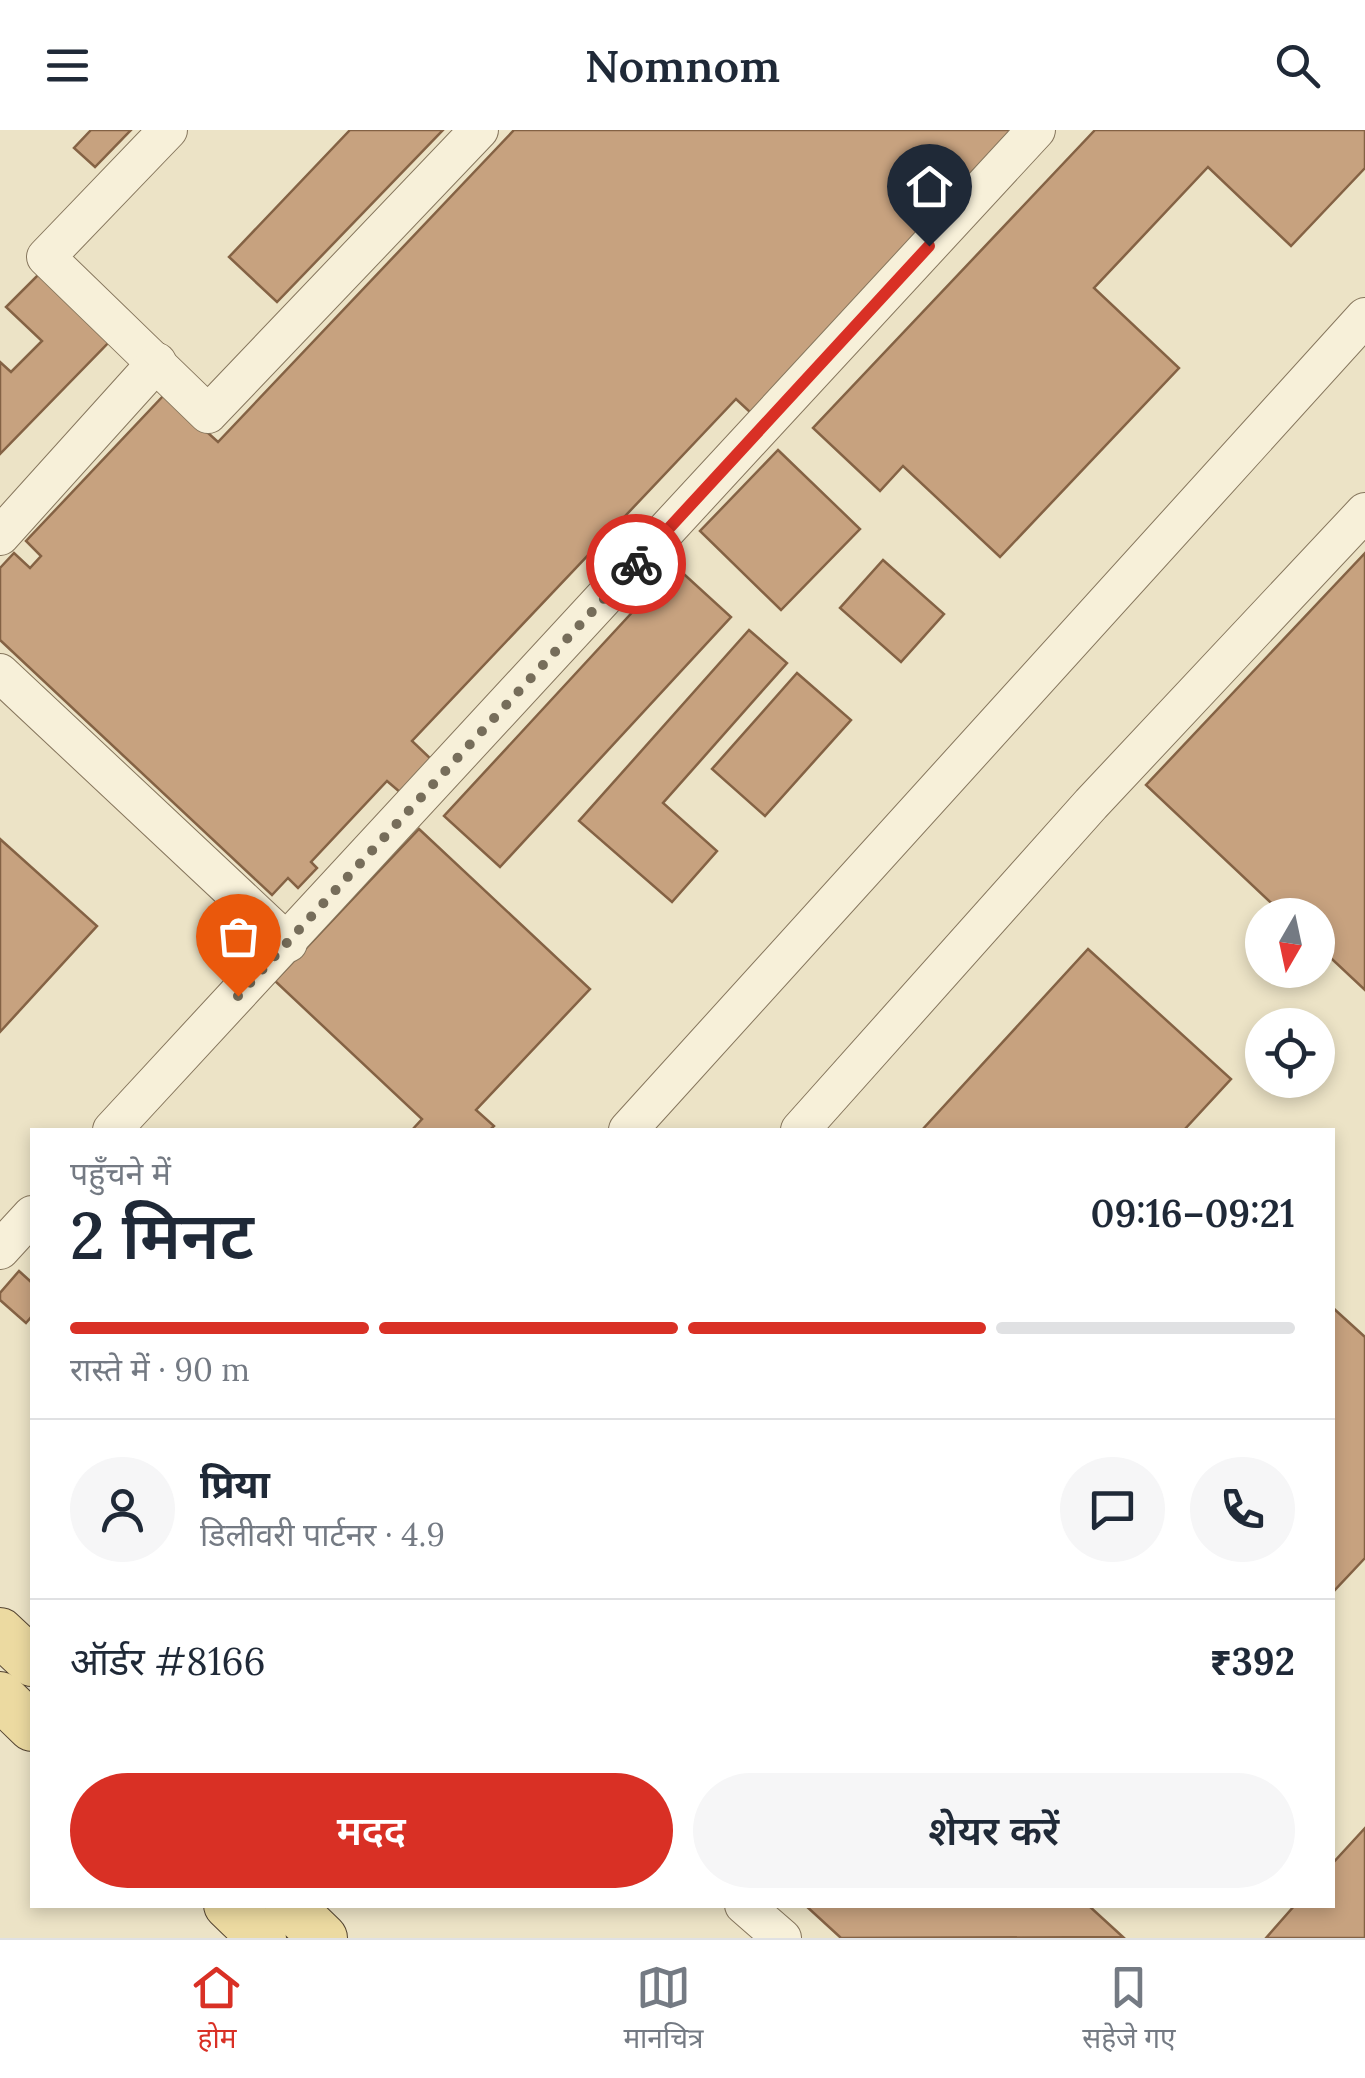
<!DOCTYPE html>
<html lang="hi">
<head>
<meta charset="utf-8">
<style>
	:root { --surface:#fff; --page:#f6f6f7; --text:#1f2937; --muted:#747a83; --line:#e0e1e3; --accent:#d93025 }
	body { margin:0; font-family:Lora,"Noto Sans Devanagari",serif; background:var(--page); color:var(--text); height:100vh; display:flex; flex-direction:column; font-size:38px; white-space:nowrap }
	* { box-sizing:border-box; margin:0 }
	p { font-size:32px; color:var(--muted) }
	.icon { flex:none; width:55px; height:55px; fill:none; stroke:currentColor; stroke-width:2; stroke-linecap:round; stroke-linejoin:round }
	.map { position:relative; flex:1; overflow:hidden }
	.sheet { position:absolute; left:30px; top:998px; width:1305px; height:780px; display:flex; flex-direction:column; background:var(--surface); border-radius:0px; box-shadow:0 5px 15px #0003 }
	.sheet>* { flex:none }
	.needle { width:65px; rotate:189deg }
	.controls { position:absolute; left:1245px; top:768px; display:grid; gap:20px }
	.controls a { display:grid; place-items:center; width:90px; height:90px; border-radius:50%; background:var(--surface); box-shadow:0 5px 15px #0003; font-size:50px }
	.pin { position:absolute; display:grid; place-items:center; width:85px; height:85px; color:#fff; margin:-102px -42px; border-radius:50% 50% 50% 0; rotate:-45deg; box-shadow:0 0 10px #0007 }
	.pin .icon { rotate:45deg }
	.courier { position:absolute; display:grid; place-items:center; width:100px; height:100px; margin:-50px; border:8px solid #d93025; border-radius:50%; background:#fff; color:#222; box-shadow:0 2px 12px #0007 }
	.headline em { font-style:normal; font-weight:600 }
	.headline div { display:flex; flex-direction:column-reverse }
	.headline { display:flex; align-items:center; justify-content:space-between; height:170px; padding:0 40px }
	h1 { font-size:65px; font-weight:600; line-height:75px }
	.bar { display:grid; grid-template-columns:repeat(4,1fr); gap:15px 10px; align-content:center; height:120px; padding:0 40px }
	.bar i { height:12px; border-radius:8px; background:var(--line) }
	.bar .active { background:var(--accent) }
	.bar p { grid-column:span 4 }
	.line { display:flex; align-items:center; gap:25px; padding:0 40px; border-top:2px solid var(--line) }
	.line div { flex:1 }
	.round { display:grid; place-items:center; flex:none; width:105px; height:105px; border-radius:52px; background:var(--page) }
	.action { display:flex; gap:20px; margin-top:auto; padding:20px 40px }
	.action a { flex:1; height:115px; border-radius:60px; background:var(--accent); color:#fff; font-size:40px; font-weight:600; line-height:115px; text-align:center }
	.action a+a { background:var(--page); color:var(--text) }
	header { display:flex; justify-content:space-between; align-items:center; height:130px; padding:0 40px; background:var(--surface); font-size:45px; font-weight:600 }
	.dock { display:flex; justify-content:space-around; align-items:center; height:140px; border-top:2px solid var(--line); background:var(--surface); font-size:28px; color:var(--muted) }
	.dock a { display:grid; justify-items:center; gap:5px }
	.dock .active { color:var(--accent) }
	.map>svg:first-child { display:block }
	.building { fill:#c7a27f; stroke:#846244; stroke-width:2.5 }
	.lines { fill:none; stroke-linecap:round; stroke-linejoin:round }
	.minor-casing { stroke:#86765d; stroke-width:40 }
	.major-casing { stroke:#544431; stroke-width:50 }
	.minor { stroke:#f7f0d9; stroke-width:38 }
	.major { stroke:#ecdaa1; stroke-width:48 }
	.done { stroke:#766d5a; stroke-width:10; stroke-dasharray:0 18 }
	.route { stroke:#d93025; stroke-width:12 }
</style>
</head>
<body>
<header><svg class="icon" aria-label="menu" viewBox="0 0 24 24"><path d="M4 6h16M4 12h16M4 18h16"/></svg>Nomnom<svg class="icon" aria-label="search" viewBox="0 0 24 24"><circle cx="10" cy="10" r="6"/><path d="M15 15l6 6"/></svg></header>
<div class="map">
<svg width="1365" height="1808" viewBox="0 0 1365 1808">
	<rect width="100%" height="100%" fill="#ece3c6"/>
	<g class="building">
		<path d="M91,0H131L95,37L74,18Z"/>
		<path d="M350,0H443L277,172L229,127Z"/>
		<path d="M514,0H1019L751,283L736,269L412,611L432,630L401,663L387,651L311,732L317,738L298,758L288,748L272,765L0,510V438L14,423L30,438L41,426L26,411L165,264L218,312Z"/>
		<path d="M1095,0H1365V38L1291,116L1208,37L1094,158L1179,238L1000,427L903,336L880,361L813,298Z"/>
		<path d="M42,141L112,209L0,324V232L11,242L42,211L6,177Z"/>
		<path d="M778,320L860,399L781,480L700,401Z"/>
		<path d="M1365,423V860L1318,816V785H1284L1146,655Z"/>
		<path d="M883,430L944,484L901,532L840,478Z"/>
		<path d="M675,436L731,487L500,737L444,686Z"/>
		<path d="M749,500L787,533L663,673L717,721L672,772L579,691Z"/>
		<path d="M797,543L851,590L765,686L712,639Z"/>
		<path d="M419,699L590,859L476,980L494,996L490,1000H412L422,989L275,851Z"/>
		<path d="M0,709L97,796L0,902Z"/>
		<path d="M1088,819L1231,949L1184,1000H922Z"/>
		<path d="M19,1141L30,1151L32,1148V1186L26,1193L0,1170V1163Z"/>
		<path d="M1332,1177L1365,1207V1428L1332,1463Z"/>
		<path d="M1365,1698V1808H1266L1295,1775H1332V1734Z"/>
		<path d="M805,1775H1088L1123,1807L841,1808Z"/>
	</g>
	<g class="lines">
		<defs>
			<g id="minor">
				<path d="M168,0L46,127L208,284L479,0"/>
				<path d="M0,406L157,232"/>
				<path d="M0,543L288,813"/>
				<path d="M112,1000L1036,0"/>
				<path d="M628,1000L1365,187"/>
				<path d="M800,1000L1091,674L1365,382"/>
				<path d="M0,1120L32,1085"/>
				<path d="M744,1775L782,1808"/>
			</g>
			<g id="major">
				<path d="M0,1502L32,1532"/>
				<path d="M0,1566L32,1597"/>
				<path d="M228,1775L262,1808"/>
				<path d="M289,1775L323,1808"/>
			</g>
		</defs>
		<use href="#minor" class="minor-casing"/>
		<use href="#major" class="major-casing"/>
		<use href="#minor" class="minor"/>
		<use href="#major" class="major"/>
	</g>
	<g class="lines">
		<path class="done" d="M238,866L636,434"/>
		<path class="route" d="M636,434L929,116"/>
	</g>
</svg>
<div class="controls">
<a><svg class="needle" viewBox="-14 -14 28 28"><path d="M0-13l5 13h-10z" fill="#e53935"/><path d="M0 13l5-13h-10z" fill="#747a83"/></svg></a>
<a><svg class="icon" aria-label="locate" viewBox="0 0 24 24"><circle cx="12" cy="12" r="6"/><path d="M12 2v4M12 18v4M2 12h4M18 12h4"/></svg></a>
</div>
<div class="pin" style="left:238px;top:866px;background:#ea580c"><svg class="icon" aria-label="bag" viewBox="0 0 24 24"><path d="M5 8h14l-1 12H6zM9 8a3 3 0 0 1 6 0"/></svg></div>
<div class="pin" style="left:929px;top:116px;background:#1f2937"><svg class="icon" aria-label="home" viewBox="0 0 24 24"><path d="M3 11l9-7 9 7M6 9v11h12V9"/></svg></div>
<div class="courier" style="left:636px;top:434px"><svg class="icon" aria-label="bike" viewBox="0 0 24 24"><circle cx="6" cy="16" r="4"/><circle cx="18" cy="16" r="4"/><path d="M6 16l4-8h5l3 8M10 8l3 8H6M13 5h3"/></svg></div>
<section class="sheet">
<div class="headline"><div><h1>2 मिनट</h1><p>पहुँचने में</p></div><em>09:16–09:21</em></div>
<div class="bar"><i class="active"></i><i class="active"></i><i class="active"></i><i></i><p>रास्ते में · 90 m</p></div>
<div class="line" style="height:180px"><a class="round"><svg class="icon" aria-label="person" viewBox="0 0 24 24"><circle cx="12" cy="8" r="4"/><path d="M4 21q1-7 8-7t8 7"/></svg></a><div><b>प्रिया</b><p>डिलीवरी पार्टनर · 4.9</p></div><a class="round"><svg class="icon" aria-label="chat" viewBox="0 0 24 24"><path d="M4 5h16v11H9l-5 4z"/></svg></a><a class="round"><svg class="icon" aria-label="phone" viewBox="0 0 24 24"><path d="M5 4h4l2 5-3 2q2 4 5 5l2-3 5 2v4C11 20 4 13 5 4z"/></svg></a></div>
<div class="line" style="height:130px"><div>ऑर्डर #8166</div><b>₹392</b></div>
<div class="action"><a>मदद</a><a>शेयर करें</a></div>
</section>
</div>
<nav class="dock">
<a class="active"><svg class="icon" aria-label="home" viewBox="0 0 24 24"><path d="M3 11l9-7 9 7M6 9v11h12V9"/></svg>होम</a>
<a><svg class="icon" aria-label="map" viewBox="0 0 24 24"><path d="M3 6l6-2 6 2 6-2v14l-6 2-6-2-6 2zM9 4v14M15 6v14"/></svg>मानचित्र</a>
<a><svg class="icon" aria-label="saved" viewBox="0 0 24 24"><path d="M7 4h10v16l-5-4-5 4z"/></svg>सहेजे गए</a>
</nav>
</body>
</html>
